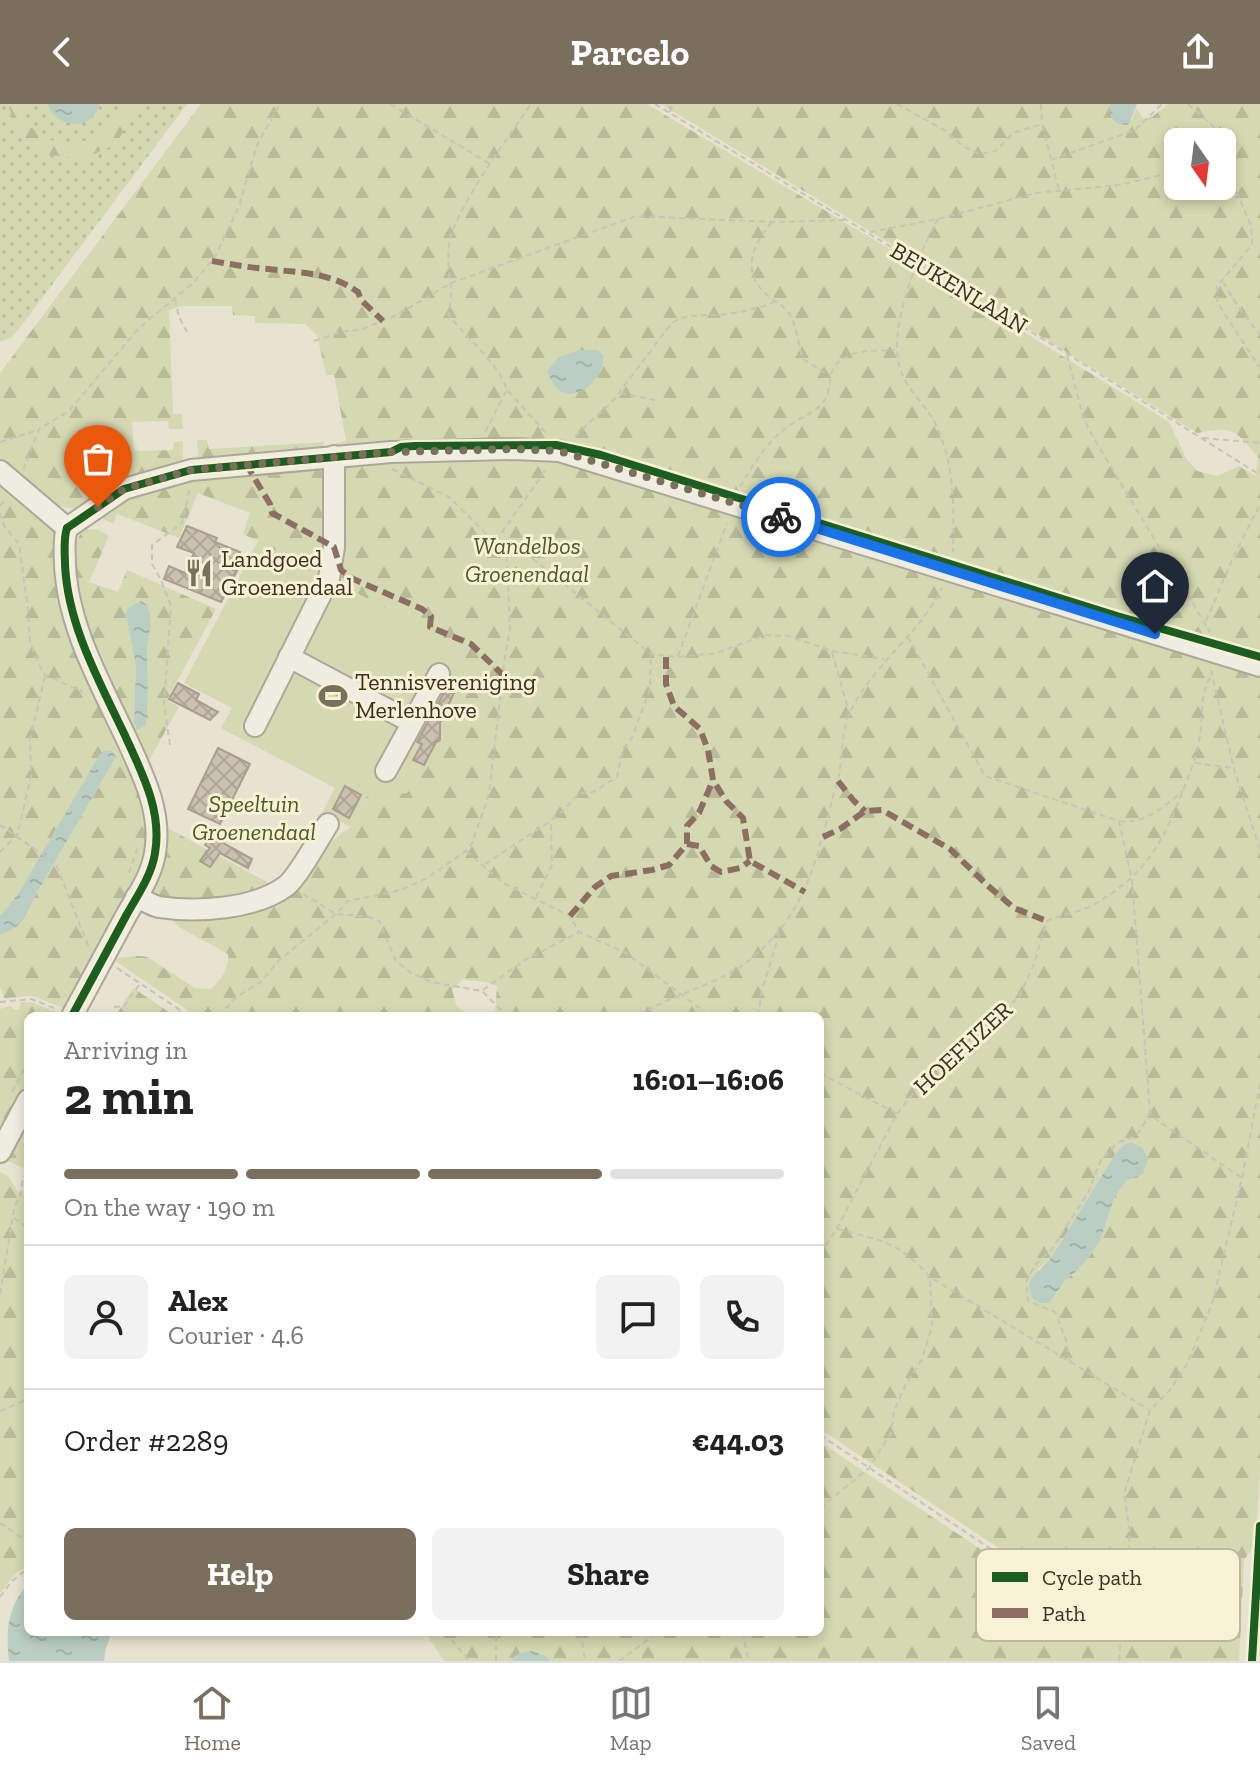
<!DOCTYPE html>
<html lang="en">
<head>
<meta charset="utf-8">
<style>
	:root { --surface:#fff; --page:#f2f2f2; --text:#222; --muted:#767676; --line:#e0e0e0; --accent:#7a6e5d }
	body { margin:0; font-family:"Zilla Slab",serif; background:var(--page); color:var(--text); height:100vh; display:flex; flex-direction:column; font-size:30px; white-space:nowrap }
	* { box-sizing:border-box; margin:0 }
	p { font-size:26px; color:var(--muted) }
	.icon { flex:none; width:44px; height:44px; fill:none; stroke:currentColor; stroke-width:2; stroke-linecap:round; stroke-linejoin:round }
	.map { position:relative; flex:1; overflow:hidden }
	.panel { position:absolute; left:24px; top:908px; width:800px; height:624px; display:flex; flex-direction:column; background:var(--surface); border-radius:12px; box-shadow:0 4px 12px #0003 }
	.panel>* { flex:none }
	.needle { width:52px; rotate:166deg }
	.buttons { position:absolute; left:1164px; top:24px; display:grid; gap:16px }
	.buttons a { display:grid; place-items:center; width:72px; height:72px; border-radius:12px; background:var(--surface); box-shadow:0 4px 12px #0003; font-size:40px }
	.pin { position:absolute; display:grid; place-items:center; width:68px; height:68px; color:#fff; margin:-82px -34px; border-radius:50% 50% 50% 0; rotate:-45deg; box-shadow:0 0 8px #0007 }
	.pin .icon { rotate:45deg }
	.courier { position:absolute; display:grid; place-items:center; width:80px; height:80px; margin:-40px; border:6px solid #1a73e8; border-radius:50%; background:#fff; color:#222; box-shadow:0 2px 10px #0007 }
	.headline em { font-style:normal; font-weight:700 }
	.headline div { display:flex; flex-direction:column-reverse }
	.headline { display:flex; align-items:center; justify-content:space-between; height:136px; padding:0 40px }
	h1 { font-size:52px; font-weight:700; line-height:60px }
	.bar { display:grid; grid-template-columns:repeat(4,1fr); gap:12px 8px; align-content:center; height:96px; padding:0 40px }
	.bar i { height:10px; border-radius:6px; background:var(--line) }
	.bar .current { background:var(--accent) }
	.bar p { grid-column:span 4 }
	.line { display:flex; align-items:center; gap:20px; padding:0 40px; border-top:2px solid var(--line) }
	.line div { flex:1 }
	.round { display:grid; place-items:center; flex:none; width:84px; height:84px; border-radius:12px; background:var(--page) }
	.button { display:flex; gap:16px; margin-top:auto; padding:16px 40px }
	.button a { flex:1; height:92px; border-radius:12px; background:var(--accent); color:#fff; font-size:32px; font-weight:700; line-height:92px; text-align:center }
	.button a+a { background:var(--page); color:var(--text) }
	header { display:flex; justify-content:space-between; align-items:center; height:104px; padding:0 40px; background:var(--accent); color:#fff; font-size:36px; font-weight:700 }
	.menu { display:flex; justify-content:space-around; align-items:center; height:112px; border-top:2px solid var(--line); background:var(--surface); font-size:22px; color:var(--muted) }
	.menu a { display:grid; justify-items:center; gap:4px }
	.menu .current { color:var(--accent) }
	.map>svg:first-child { display:block }
	.grass { fill:url(#grass-dots) }
	.forest { fill:url(#forest-firs); fill-rule:evenodd }
	.garden { fill:#d5d9b1 }
	.water { fill:url(#water-ripples) }
	.building { fill:url(#building-cross-hatch); stroke:#a99e8f; stroke-width:2 }
	.lines { fill:none; stroke-linecap:round; stroke-linejoin:round }
	.minor-casing { stroke:#aea798; stroke-width:24 }
	.path { stroke:#c9c3b8; stroke-width:2; stroke-dasharray:6 4; stroke-linecap:butt }
	.minor { stroke:#efece2; stroke-width:20 }
	.quiet { stroke:#8d6e63; stroke-width:6; stroke-dasharray:12 6; stroke-linecap:butt }
	.cycleway-casing { stroke:#f8f1d6; stroke-width:13 }
	.cycleway { stroke:#1b5e20; stroke-width:8 }
	.done { stroke:#7a6e5d; stroke-width:8; stroke-dasharray:0 14.4 }
	.route { stroke:#1a73e8; stroke-width:10 }
	.labels { text-anchor:middle; stroke-width:6; stroke-linejoin:round; paint-order:stroke }
	.street-label { font-size:24px; fill:#3e301f; stroke:#f8f1d6 }
	.park-label { font-size:24px; font-style:italic; fill:#495c24; stroke:#f8f1d6 }
	.poi-label { font-size:24px; fill:#3e301f; stroke:#f8f1d6; text-anchor:start }
	.key { fill:#f8f1d6; stroke:#c0b79f; stroke-width:2 }
	.key-label { font-size:22px; fill:#3e301f }
</style>
</head>
<body>
<header><svg class="icon" aria-label="back" viewBox="0 0 24 24"><path d="M15 5l-7 7 7 7"/></svg>Parcelo<svg class="icon" aria-label="share" viewBox="0 0 24 24"><path d="M12 15V3M7 8l5-5 5 5M5 13v7h14v-7"/></svg></header>
<div class="map">
<svg width="1260" height="1557" viewBox="0 0 1260 1557">
	<defs>
		<pattern id="grass-dots" width="8" height="8" patternUnits="userSpaceOnUse" patternTransform="scale(2)"><rect width="8" height="8" fill="#d5d9b1"/><path d="M2 2h.1M6 6h.1" fill="none" stroke="#b8bb98" stroke-width="1.8" stroke-linecap="round"/></pattern>
		<pattern id="forest-firs" width="22" height="20" patternUnits="userSpaceOnUse" patternTransform="scale(2)"><rect width="22" height="20" fill="#d5d9b1"/><path d="M5 1l3.5 6h-7zM16 11l3.5 6h-7z" fill="#b8bb98"/></pattern>
		<pattern id="water-ripples" width="26" height="14" patternUnits="userSpaceOnUse" patternTransform="scale(2)"><rect width="26" height="14" fill="#bbcec4"/><path d="M2 4q2-2 4 0t4 0M15 11q2-2 4 0t4 0" fill="none" stroke="#a2b1a8"/></pattern>
		<pattern id="building-cross-hatch" width="8" height="8" patternUnits="userSpaceOnUse" patternTransform="scale(2)"><rect width="8" height="8" fill="#ccc1b0"/><path d="M0 0l8 8M0 8l8-8" fill="none" stroke="#b0a697"/></pattern>
	</defs>
	<rect width="100%" height="100%" fill="#e8e2d0"/>
	<path class="grass" d="M0,0H47L48,3L98,6L100,0H187L22,221L12,233L0,238Z"/>
	<g class="forest">
		<path d="M8,0H21C23,6 24,13 27,18C45,44 86,46 108,23C113,17 116,7 120,0H134V9L116,40L83,55L43,50L18,30Z"/>
		<path d="M201,0H647L893,147L1169,318L1187,356L1197,367L1217,372L1239,362L1256,372L1258,353C1233,325 1235,322 1197,329C1019,218 840,109 661,0H1110L1109,2L1132,16L1136,4L1144,15L1152,13L1168,0H1260V554L564,340L338,343L336,339L346,337L334,271H326L317,231L305,220L255,219V212L233,211L232,202H181L169,206L173,310H182L183,325H169L168,317L132,318L134,347L173,346L174,338L183,337V361L76,404C46,406 22,378 0,361V269ZM1178,38H1222V82H1178Z"/>
		<path d="M197,336H207L209,345L325,338L321,346L199,359Z"/>
		<path d="M555,350L993,484L991,492L1100,526L1103,518L1260,567V1368L1255,1440L1244,1456L1239,1557H550L539,1549H520L510,1557H444L425,1528H820V1338L1117,1536V1523L820,1325V912H483L495,908L497,882C486,876 475,878 463,875L452,886L457,903L474,912H196L111,854C124,855 134,850 147,853L195,884L211,885C220,878 230,862 228,850L179,823L163,807L235,808L351,723L366,693L258,437L243,430L250,409L198,389L179,434L117,410L113,420L100,413L130,388L242,365ZM1131,1038L1126,1076L1115,1092L1100,1137L1082,1162L1065,1177L1057,1189L1038,1165L1051,1154L1114,1052L1123,1041Z"/>
		<path d="M0,375L48,415L54,428L142,687L150,719L141,770L68,906L33,892L4,894L0,883V831L28,810L36,790L116,653L112,647L106,646L18,790L0,812Z"/>
		<path d="M86,425L98,426L109,432L89,478L118,488L127,466L216,505L167,596L179,603L145,663C126,620 104,576 87,531C79,510 63,437 86,425ZM126,511L151,516L147,547L148,592L134,619L136,562Z"/>
		<path d="M162,721L276,783L213,800L143,792Z"/>
		<path d="M133,884L175,912H124L118,908Z"/>
		<path d="M21,898H31L65,912H28V981L0,1033V905L10,902L15,906L19,905Z"/>
		<path d="M28,1009V1027L22,1038L28,1041V1063L23,1064L4,1055Z"/>
		<path d="M0,1068L8,1072L18,1088L28,1089V1461L16,1469L0,1489Z"/>
	</g>
	<path class="garden" d="M258,437L465,546L453,616L426,666L407,689L366,693L351,723L322,709L335,684L221,624L232,604L184,579Z"/>
	<g class="water">
		<path d="M47,0H100C91,28 57,25 47,0Z"/>
		<path d="M1110,0H1137L1129,20C1115,24 1108,13 1110,0Z"/>
		<path d="M579,246H598L603,251C607,270 581,297 562,288C554,284 550,274 547,267L559,253Z"/>
		<path d="M141,497L147,501L151,516L147,547L148,592L146,621L137,626L134,619L136,562L126,511L128,504Z"/>
		<path d="M106,646L112,647L116,653L36,790C28,810 22,824 0,831V812L18,790L100,650Z"/>
		<path d="M1131,1038L1142,1044L1148,1054L1143,1070L1127,1076L1115,1092L1100,1137L1082,1162L1065,1177L1049,1199H1040L1032,1194L1029,1181L1031,1175L1051,1154L1114,1052L1123,1041Z"/>
		<path d="M28,1480V1528H112L106,1544L104,1557H9C6,1526 7,1504 28,1480Z"/>
		<path d="M532,1547L546,1552L550,1557H510L520,1549Z"/>
	</g>
	<g class="building">
		<path d="M187,422L217,434L215,438L240,448L233,466L237,467L221,498L164,475L169,462L185,469L194,449L177,443Z"/>
		<path d="M178,579L199,590L196,596L218,608L210,616L169,595Z"/>
		<path d="M446,585L454,589L440,619V636L436,638L424,661L413,656L422,640L417,638Z"/>
		<path d="M218,644L250,660L220,720L188,705Z"/>
		<path d="M345,682L361,691L349,714L333,705Z"/>
		<path d="M213,727L226,734L223,739L252,755L248,764L220,749L210,763L200,757L210,744L205,741Z"/>
	</g>
	<g class="lines">
		<defs>
			<g id="minor">
				<path d="M0,367L67,424"/>
				<path d="M67,424L124,385L191,366L391,348L514,345L559,347L1260,562"/>
				<path d="M67,424C63,436 65,448 65,461C68,524 102,582 128,638C144,673 162,709 155,749C152,770 138,791 127,810C109,844 90,878 72,912"/>
				<path d="M289,553L411,618"/>
				<path d="M255,622L329,474L334,443V352"/>
				<path d="M386,667L439,570"/>
				<path d="M136,793C144,796 151,801 159,803C196,809 256,805 286,782C298,773 319,734 328,720"/>
				<path d="M0,1048L28,996"/>
			</g>
		</defs>
		<use href="#minor" class="minor-casing"/>
		<g class="path">
			<path d="M390,0L490,60"/>
			<path d="M655,0L1066,249L1260,371"/>
			<path d="M897,0L944,26L963,42L979,50L996,47L1013,29L1042,20L1059,86"/>
			<path d="M1041,0L1042,19"/>
			<path d="M1188,0L1213,22L1222,38"/>
			<path d="M670,8L673,0"/>
			<path d="M1222,40L1235,84L1251,122L1252,141L1217,182V196L1222,206L1260,264"/>
			<path d="M1051,56L1135,26L1162,0"/>
			<path d="M938,115C918,151 883,233 903,272C913,293 931,306 939,328C955,367 954,406 953,448"/>
			<path d="M772,118C753,140 740,168 767,191C773,197 781,199 787,207C798,220 797,239 803,255L827,270"/>
			<path d="M870,128L938,115L1036,89L1119,81L1178,67"/>
			<path d="M1223,178L1237,201L1260,231"/>
			<path d="M175,195L179,213L187,228"/>
			<path d="M314,237L341,228L363,225L397,211L451,179L636,112L773,118L847,116"/>
			<path d="M1067,251L1083,313L1093,333L1210,528"/>
			<path d="M508,287L547,330"/>
			<path d="M620,289L659,297"/>
			<path d="M485,328L507,286C499,259 465,233 448,210C456,185 444,160 450,135C459,100 509,32 531,0"/>
			<path d="M575,332L612,298L671,220C686,209 697,212 714,211C735,210 758,205 777,197"/>
			<path d="M1203,334L1260,339"/>
			<path d="M0,338L38,326"/>
			<path d="M392,365L449,393L495,438L517,442L651,550L678,553L717,549L765,531L788,532L832,547L884,555"/>
			<path d="M23,366L39,325L69,307L139,224L192,180L215,153L239,102L257,41L280,0"/>
			<path d="M740,383C753,361 765,340 786,324C797,315 812,310 822,300C834,286 825,267 841,256C855,245 879,247 895,246"/>
			<path d="M0,402L6,395"/>
			<path d="M0,409L4,422L19,440L28,505L30,538L38,559L45,571L83,588"/>
			<path d="M496,437L547,364"/>
			<path d="M1206,517L1232,456L1260,400"/>
			<path d="M908,533L985,672L1119,717L1132,776L1150,1007L1154,1014L1242,1074"/>
			<path d="M832,548L849,608"/>
			<path d="M678,552L727,419"/>
			<path d="M1211,566L1234,665L1260,746"/>
			<path d="M170,641L164,600L171,502L161,476L152,460V441L182,419L190,383"/>
			<path d="M1195,659L1232,664"/>
			<path d="M1119,717C1143,722 1166,701 1183,687"/>
			<path d="M0,721L56,760L89,844"/>
			<path d="M466,747L503,779L570,812L579,828L626,849L710,912"/>
			<path d="M0,748L17,731L20,720L31,672L30,636L45,572"/>
			<path d="M485,760L551,717L566,704L579,689L593,688L617,673L623,645L632,634L650,585L651,551"/>
			<path d="M129,769L137,745"/>
			<path d="M303,790L336,810L369,813L379,817L396,857L411,869L432,878L482,887L507,912"/>
			<path d="M536,793L552,761L551,717"/>
			<path d="M117,864L189,912"/>
			<path d="M483,886L525,856L579,828"/>
			<path d="M0,898L32,895L56,905"/>
			<path d="M114,903L124,902L139,881"/>
			<path d="M219,912L236,893L261,878L278,857L336,810L348,797L393,788L408,783L427,774L466,747L472,739L489,690L505,552L510,526L506,440"/>
			<path d="M639,912C674,888 719,882 752,854C803,812 815,762 831,700C833,691 837,681 839,671C843,650 841,626 851,606C875,559 920,529 942,484"/>
			<path d="M759,912L761,889L780,828"/>
			<path d="M820,969L897,1010"/>
			<path d="M12,988L28,958"/>
			<path d="M14,1114L28,1124"/>
			<path d="M838,1125C882,1137 898,1137 930,1173L1148,1305"/>
			<path d="M820,1150L837,1124L897,1010L911,992L932,968L1019,893L1034,860L1047,817C1061,810 1079,809 1093,801C1142,774 1163,740 1182,689C1189,672 1196,655 1199,637C1204,614 1198,593 1211,572"/>
			<path d="M0,1190L14,1105L21,1089L23,1072"/>
			<path d="M1070,1258L1066,1236L1055,1208L1028,1197L1026,1178L1035,1161L1052,1145L1088,1089L1101,1056L1117,1039L1133,1033L1140,1027L1150,1008"/>
			<path d="M0,1307L28,1295"/>
			<path d="M820,1331L1120,1531"/>
			<path d="M820,1404L869,1364L891,1329L894,1307L906,1280L922,1255L932,1223L930,1174"/>
			<path d="M0,1419L28,1438"/>
			<path d="M0,1493L11,1478L28,1464"/>
			<path d="M445,1528L469,1557"/>
			<path d="M581,1528L585,1557"/>
			<path d="M743,1528L748,1557"/>
			<path d="M496,1557V1528"/>
			<path d="M619,1557L658,1528"/>
			<path d="M1119,1557L1130,1428L1124,1390L1150,1306L1170,1286L1187,1260L1212,1200L1242,1074L1260,980"/>
		</g>
		<use href="#minor" class="minor"/>
		<g class="quiet">
			<path d="M212,157C231,160 249,164 268,165C301,169 330,168 358,188L361,196L383,217"/>
			<path d="M246,360L270,400L272,409L334,443L341,466L351,474L422,505L431,512L430,523L471,540L504,572"/>
			<path d="M666,553V580L674,602L700,625L708,646L713,676L726,697L743,714L750,757L805,788"/>
			<path d="M838,677L854,697L865,707"/>
			<path d="M823,733L840,725L865,707L882,706L950,745L987,781L1014,804L1047,817"/>
			<path d="M687,740L699,742L711,762L721,768L740,764L750,757"/>
			<path d="M570,812L595,783L611,772L652,766L669,761L687,740V722L699,709L713,676"/>
		</g>
		<defs>
			<g id="cycleway">
				<path d="M67,424L124,385L191,366L391,348L401,343L415,342L556,341L601,351L1117,512L1260,553"/>
				<path d="M67,424C63,436 65,448 65,461C68,524 102,582 128,638C144,673 162,709 155,749C152,770 138,791 127,810C109,844 90,878 72,912"/>
				<path d="M1252,1557L1260,1422"/>
			</g>
		</defs>
		<use href="#cycleway" class="cycleway-casing"/>
		<use href="#cycleway" class="cycleway"/>
	</g>
	<g class="lines">
		<path class="done" d="M98,403L124,385L191,366L391,348L514,345L559,347L781,413"/>
		<path class="route" d="M781,413L1155,530"/>
	</g>
	<defs>
		<symbol id="restaurant-bare" viewBox="-9 -9 18 18"><path d="M-5-6h1v4h1v-4h1v4h1v-4h1v5L-1.5 .5V6h-2V.5L-5-1ZM5-6V6H3V1.5H1.5Q1.5-4 5-6Z" fill="#7a6e5d" stroke="#f8f1d6" stroke-width="2.5" paint-order="stroke"/></symbol>
		<symbol id="stadium-bare" viewBox="-9 -9 18 18"><path d="M0-5a6.5 5 0 1 0 0 10a6.5 5 0 1 0 0-10ZM-3.5-1.8h7v3.6h-7Z" fill="#7a6e5d" stroke="#f8f1d6" stroke-width="2.5" paint-order="stroke"/></symbol>
	</defs>
	<g fill-rule="evenodd">
		<use href="#restaurant-bare" x="179" y="449" width="40" height="40"/>
		<use href="#stadium-bare" x="313" y="572" width="40" height="40"/>
	</g>
	<g class="labels">
		<g class="street-label">
			<text transform="translate(959 184) rotate(31)" y="8">BEUKENLAAN</text>
			<text transform="translate(963 944) rotate(-43)" y="8">HOEFIJZER</text>
		</g>
		<g class="park-label">
			<text x="527" y="450">Wandelbos<tspan x="527" dy="28">Groenendaal</tspan></text>
			<text x="254" y="708">Speeltuin<tspan x="254" dy="28">Groenendaal</tspan></text>
		</g>
		<g class="poi-label">
			<text x="221" y="463">Landgoed<tspan x="221" dy="28">Groenendaal</tspan></text>
			<text x="355" y="586">Tennisvereniging<tspan x="355" dy="28">Merlenhove</tspan></text>
		</g>
	</g>
	<rect x="976" y="1445" width="264" height="92" rx="12" class="key"/>
	<rect x="992" y="1468" width="36" height="10" fill="#1b5e20"/>
	<rect x="992" y="1504" width="36" height="10" fill="#8d6e63"/>
	<g class="key-label">
		<text x="1042" y="1481">Cycle path</text>
		<text x="1042" y="1517">Path</text>
	</g>
</svg>
<div class="buttons">
<a><svg class="needle" viewBox="-14 -14 28 28"><path d="M0-13l5 13h-10z" fill="#e53935"/><path d="M0 13l5-13h-10z" fill="#767676"/></svg></a>
</div>
<div class="pin" style="left:98px;top:403px;background:#ea580c"><svg class="icon" aria-label="bag" viewBox="0 0 24 24"><path d="M5 8h14l-1 12H6zM9 8a3 3 0 0 1 6 0"/></svg></div>
<div class="pin" style="left:1155px;top:530px;background:#1f2937"><svg class="icon" aria-label="home" viewBox="0 0 24 24"><path d="M3 11l9-7 9 7M6 9v11h12V9"/></svg></div>
<div class="courier" style="left:781px;top:413px"><svg class="icon" aria-label="bike" viewBox="0 0 24 24"><circle cx="6" cy="16" r="4"/><circle cx="18" cy="16" r="4"/><path d="M6 16l4-8h5l3 8M10 8l3 8H6M13 5h3"/></svg></div>
<section class="panel">
<div class="headline"><div><h1>2 min</h1><p>Arriving in</p></div><em>16:01–16:06</em></div>
<div class="bar"><i class="current"></i><i class="current"></i><i class="current"></i><i></i><p>On the way · 190 m</p></div>
<div class="line" style="height:144px"><a class="round"><svg class="icon" aria-label="person" viewBox="0 0 24 24"><circle cx="12" cy="8" r="4"/><path d="M4 21q1-7 8-7t8 7"/></svg></a><div><b>Alex</b><p>Courier · 4.6</p></div><a class="round"><svg class="icon" aria-label="chat" viewBox="0 0 24 24"><path d="M4 5h16v11H9l-5 4z"/></svg></a><a class="round"><svg class="icon" aria-label="phone" viewBox="0 0 24 24"><path d="M5 4h4l2 5-3 2q2 4 5 5l2-3 5 2v4C11 20 4 13 5 4z"/></svg></a></div>
<div class="line" style="height:104px"><div>Order #2289</div><b>€44.03</b></div>
<div class="button"><a>Help</a><a>Share</a></div>
</section>
</div>
<nav class="menu">
<a class="current"><svg class="icon" aria-label="home" viewBox="0 0 24 24"><path d="M3 11l9-7 9 7M6 9v11h12V9"/></svg>Home</a>
<a><svg class="icon" aria-label="map" viewBox="0 0 24 24"><path d="M3 6l6-2 6 2 6-2v14l-6 2-6-2-6 2zM9 4v14M15 6v14"/></svg>Map</a>
<a><svg class="icon" aria-label="saved" viewBox="0 0 24 24"><path d="M7 4h10v16l-5-4-5 4z"/></svg>Saved</a>
</nav>
</body>
</html>
